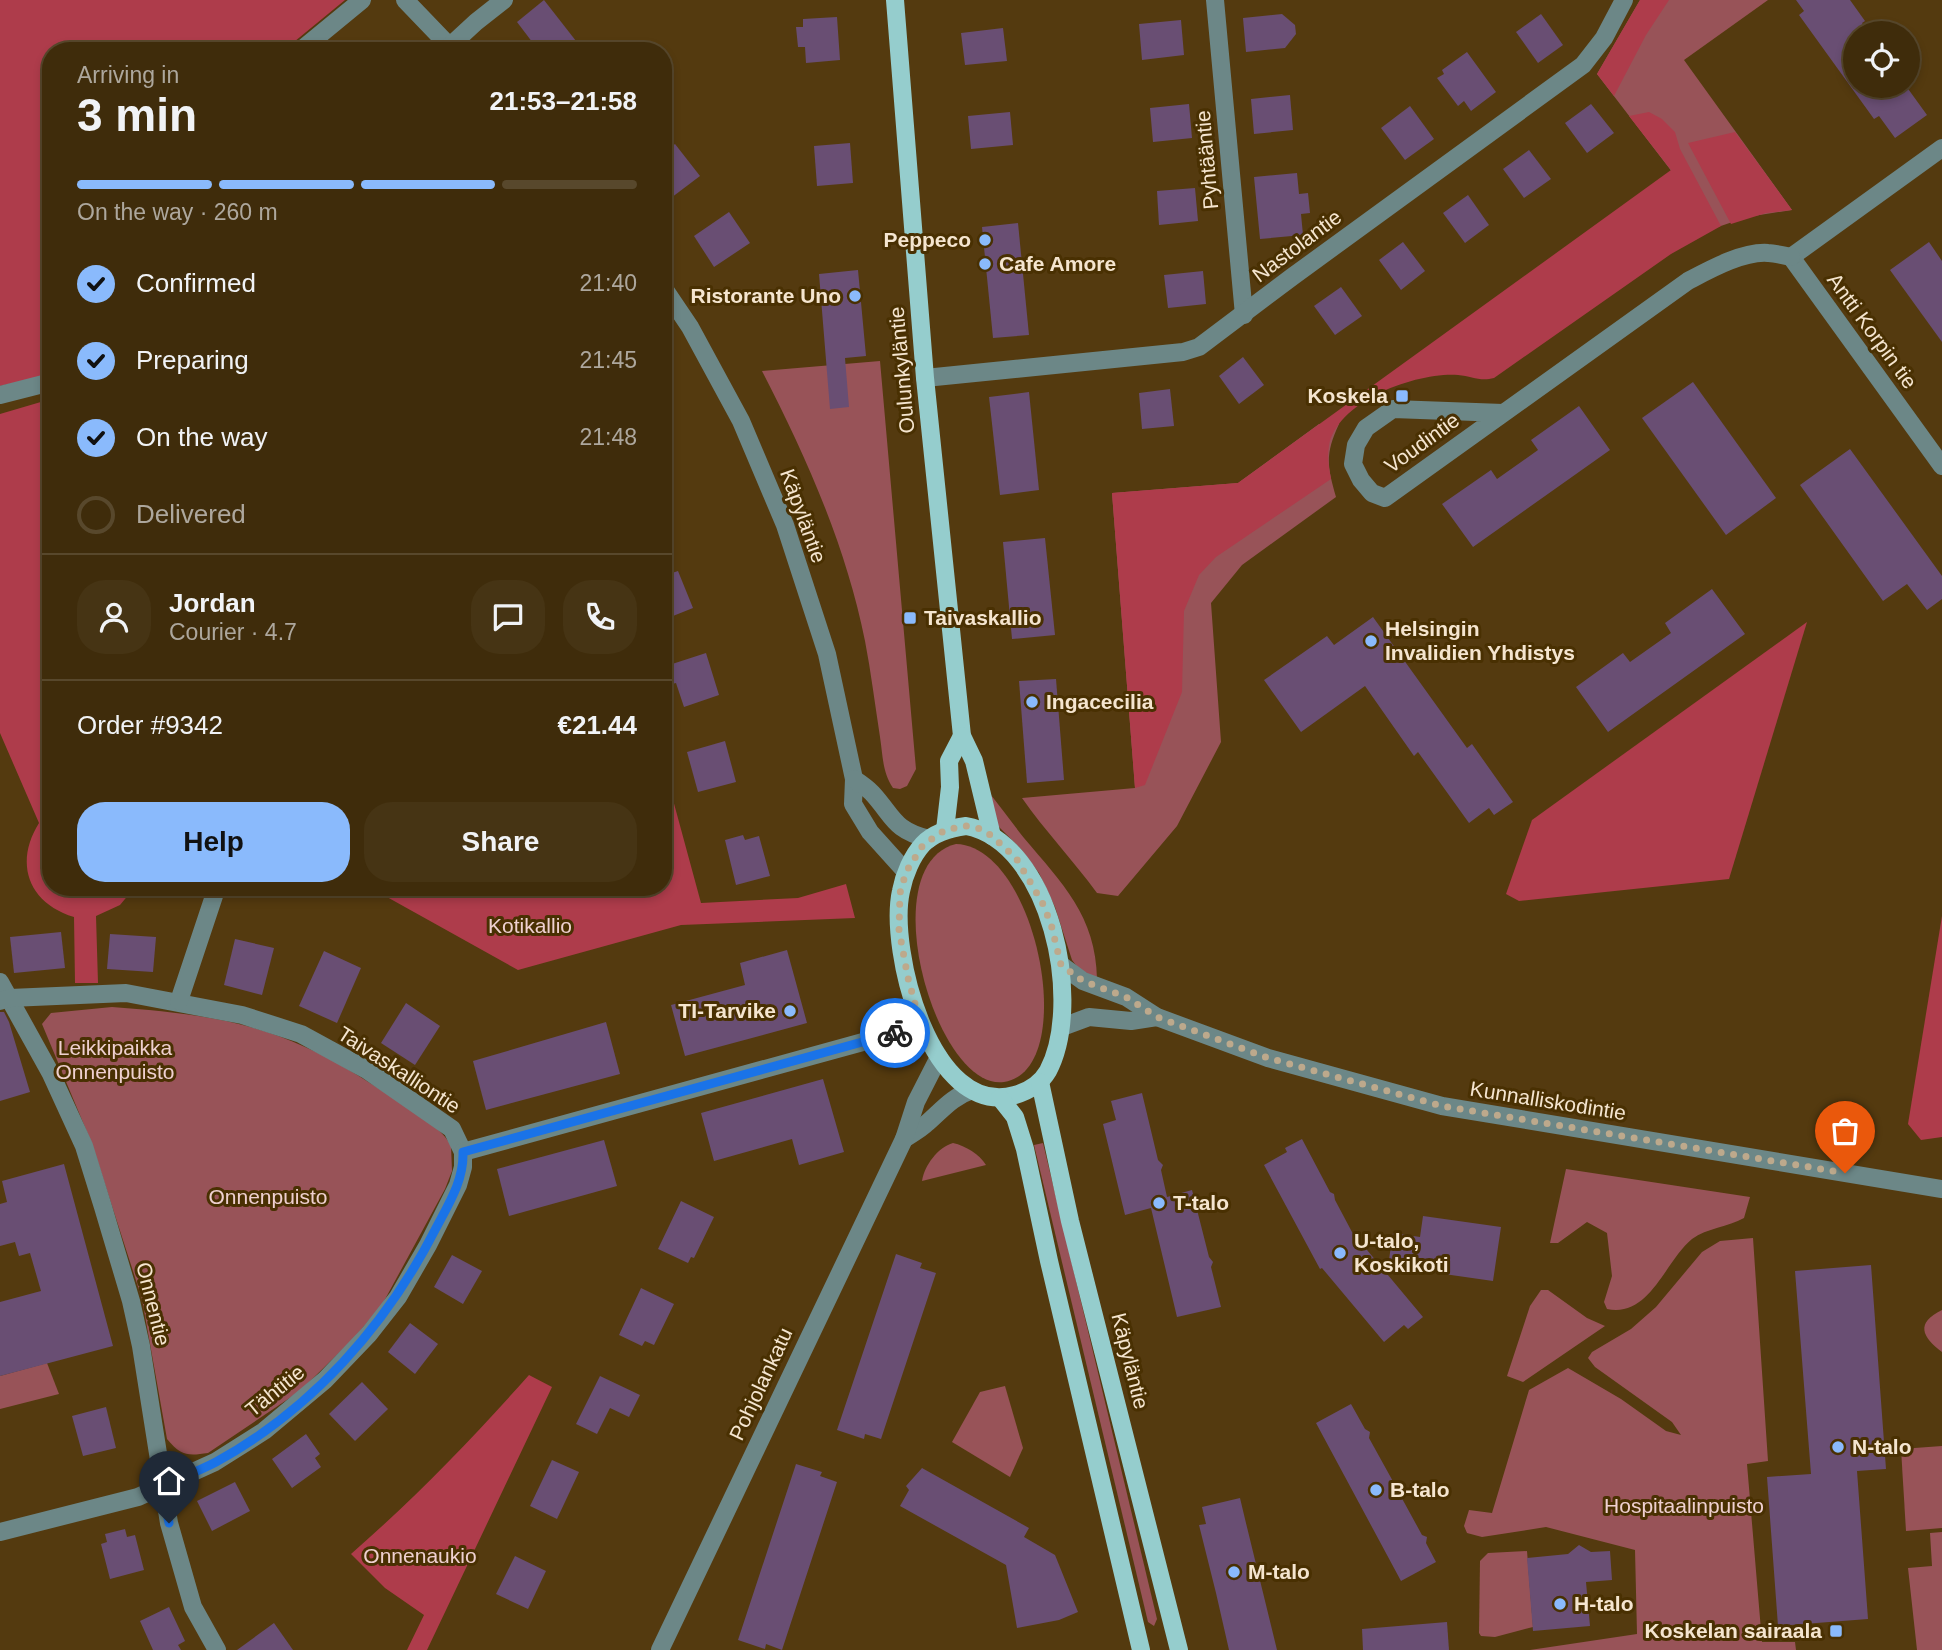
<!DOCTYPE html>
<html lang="en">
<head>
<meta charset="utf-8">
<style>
	:root { --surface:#3f2c0b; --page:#463414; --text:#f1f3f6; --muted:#ada79d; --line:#58482c; --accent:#8abafc }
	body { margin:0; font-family:Arial,sans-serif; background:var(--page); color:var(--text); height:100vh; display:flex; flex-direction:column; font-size:26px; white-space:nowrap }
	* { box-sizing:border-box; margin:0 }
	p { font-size:23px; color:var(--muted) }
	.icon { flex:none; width:38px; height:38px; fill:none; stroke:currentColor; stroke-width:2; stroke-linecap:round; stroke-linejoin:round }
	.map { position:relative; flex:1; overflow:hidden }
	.side { position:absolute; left:42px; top:42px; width:630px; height:854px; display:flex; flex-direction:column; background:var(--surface); border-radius:28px; box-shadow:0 4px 10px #0003,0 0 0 2px var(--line) }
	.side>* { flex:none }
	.buttons { position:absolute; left:1843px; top:21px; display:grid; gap:14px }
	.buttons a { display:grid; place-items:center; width:77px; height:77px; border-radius:50%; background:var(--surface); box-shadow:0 4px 10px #0003,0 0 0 2px var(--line); font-size:35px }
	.pin { position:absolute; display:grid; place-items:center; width:60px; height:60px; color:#fff; margin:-72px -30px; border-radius:50% 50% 50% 0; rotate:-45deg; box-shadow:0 0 7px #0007 }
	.pin .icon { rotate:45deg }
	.courier { position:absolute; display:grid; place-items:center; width:70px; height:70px; margin:-35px; border:5px solid #1a73e8; border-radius:50%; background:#fff; color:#222; box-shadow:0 2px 9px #0007 }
	.summary em { font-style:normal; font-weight:700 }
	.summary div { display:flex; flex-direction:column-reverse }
	.summary { display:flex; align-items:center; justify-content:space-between; height:119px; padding:0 35px }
	h1 { font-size:46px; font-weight:700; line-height:52px }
	.bar { display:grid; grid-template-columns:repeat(4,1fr); gap:10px 7px; align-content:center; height:84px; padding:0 35px }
	.bar i { height:9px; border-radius:5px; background:var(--line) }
	.bar .current { background:var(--accent) }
	.bar p { grid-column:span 4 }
	.line { display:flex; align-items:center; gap:18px; padding:0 35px; border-top:2px solid var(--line) }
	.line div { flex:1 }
	.round { display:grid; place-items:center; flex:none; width:74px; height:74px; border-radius:28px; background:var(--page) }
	ol { padding:0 35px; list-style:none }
	li { display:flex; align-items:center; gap:21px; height:77px }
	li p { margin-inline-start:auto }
	li .icon { padding:7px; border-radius:50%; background:var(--accent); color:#111; stroke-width:4 }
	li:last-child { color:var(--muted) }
	li i { width:38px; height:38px; border:4px solid var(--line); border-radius:50% }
	.action { display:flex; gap:14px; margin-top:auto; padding:14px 35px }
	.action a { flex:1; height:80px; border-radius:28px; background:var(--accent); color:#111; font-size:28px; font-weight:700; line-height:80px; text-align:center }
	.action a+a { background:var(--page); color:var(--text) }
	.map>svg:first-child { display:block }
	.green { fill:#985358 }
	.forest { fill:#ae3c4b }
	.building { fill:#694e73 }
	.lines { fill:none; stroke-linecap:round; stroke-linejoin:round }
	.minor { stroke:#6c8787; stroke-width:18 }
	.major { stroke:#95cdcd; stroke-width:18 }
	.done { stroke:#bda98c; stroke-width:7; stroke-dasharray:0 12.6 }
	.route { stroke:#1a73e8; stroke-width:9 }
	.poi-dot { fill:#8abafc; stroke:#493002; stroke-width:2.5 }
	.labels { text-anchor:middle; stroke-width:6; stroke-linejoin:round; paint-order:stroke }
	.street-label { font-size:21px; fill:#f5e5cf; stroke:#493002 }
	.poi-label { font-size:21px; font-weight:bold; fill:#f5e5cf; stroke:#493002; text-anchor:start }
	.park-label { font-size:21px; fill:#efd0d0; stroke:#493002 }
</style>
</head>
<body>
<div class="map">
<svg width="1942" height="1650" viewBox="0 0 1942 1650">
	<rect width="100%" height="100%" fill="#543a0f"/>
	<g class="green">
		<path d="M1640,0H1768L1684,60L1792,210L1747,217L1715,228L1597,74Z"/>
		<path d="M880,361L916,769L907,786L900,789L893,788C882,771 883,756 880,737C875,705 871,672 865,641C846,546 806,456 762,371Z"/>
		<path d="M1319,424H1339C1325,454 1327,466 1336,497L1242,565L1211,603L1221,742L1177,826L1118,896L1097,893C1073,860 1045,831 1022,798L1135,788L1112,493L1238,483Z"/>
		<path d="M991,795C1002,809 1013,824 1024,838C1062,883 1096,916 1097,979L1078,968L1072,960L1055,907L1039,873L1021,849L997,825Z"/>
		<path d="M956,844C1037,846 1081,1070 1004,1082C936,1092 871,865 956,844Z"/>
		<path d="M112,1007C178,1012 244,1018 305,1047C335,1060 362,1078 389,1095C411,1109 437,1123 451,1145L452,1171L445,1189L383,1303L356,1336L300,1391L208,1453C188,1456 181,1456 167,1439L142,1299L92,1144L42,1024L51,1013Z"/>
		<path d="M953,1143C966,1146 979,1154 986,1165L922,1181C924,1166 938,1147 953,1143Z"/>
		<path d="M1043,1143L1157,1619L1154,1626L1148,1622L1034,1145Z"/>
		<path d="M1566,1169L1750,1197L1744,1218C1728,1227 1707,1228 1692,1239C1665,1261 1650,1318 1607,1309L1604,1302L1612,1276L1607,1233L1587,1222L1558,1243H1550Z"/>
		<path d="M1753,1238L1768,1461L1747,1464L1762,1642H1795L1796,1650H1530L1637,1634L1635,1550L1546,1527L1482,1537L1467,1533L1464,1526L1469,1510L1492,1513L1529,1390L1568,1368L1621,1399L1666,1431L1681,1435L1672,1422L1595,1367L1588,1358L1592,1352L1631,1329L1656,1307L1702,1252L1720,1241Z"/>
		<path d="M1541,1290H1548L1587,1318L1605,1326L1523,1382L1507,1376L1530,1306Z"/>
		<path d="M1942,1310V1352C1922,1337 1915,1323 1942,1310Z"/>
		<path d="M47,1363L59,1394L0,1409V1376Z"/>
		<path d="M1005,1386L1023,1448L1010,1477L952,1442L980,1392Z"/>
		<path d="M1942,1446V1528L1906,1531L1901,1449Z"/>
		<path d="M1942,1532V1650H1917L1908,1568L1932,1566L1930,1533Z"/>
		<path d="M1527,1551L1533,1627L1495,1637L1481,1636L1479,1633L1480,1561L1488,1553Z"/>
	</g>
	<g class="forest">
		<path d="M0,0H345L283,51H51V375L0,386Z"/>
		<path d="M1640,0H1669L1646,35L1614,96L1597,74Z"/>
		<path d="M1649,112L1662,119L1675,132L1680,149L1721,226L1671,254L1494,378C1480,382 1472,376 1458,375C1416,372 1337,401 1329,446C1327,457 1329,468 1331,479L1216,557L1199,575L1184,611L1182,692L1145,785L1135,788L1112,493L1238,483L1671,170L1629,116Z"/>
		<path d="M1735,132L1792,210L1766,213L1731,224L1688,143Z"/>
		<path d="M51,399V887H135L120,905L96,916L98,983H75L74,917C28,903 14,863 39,823L0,733V414Z"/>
		<path d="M1807,622L1729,879L1519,901L1506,894L1532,820Z"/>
		<path d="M663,763L701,903L798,898L846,884L855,918L681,925L518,970L369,887H663Z"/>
		<path d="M1942,916V1137L1921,1140L1908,1124Z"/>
		<path d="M529,1375L552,1387L427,1650H407L424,1615L385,1588L351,1554C415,1498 473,1438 529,1375Z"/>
	</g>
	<g class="building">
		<path d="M544,0L576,41L564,51H539L517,22Z"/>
		<path d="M1796,0H1850L1865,21L1862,23L1869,33H1855V86H1906L1927,115L1895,138L1879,116L1874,119L1799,15L1804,11Z"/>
		<path d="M1282,14L1295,25L1296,34L1285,48L1246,52L1243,18Z"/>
		<path d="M1541,14L1563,45L1538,63L1516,32Z"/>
		<path d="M837,17L840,60L806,63L805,47H798L796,27H803V19Z"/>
		<path d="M1181,20L1184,55L1142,60L1139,24Z"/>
		<path d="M1003,28L1007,61L965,65L961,33Z"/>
		<path d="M1467,52L1496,92L1471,111L1464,101L1458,106L1437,78L1444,74L1442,70Z"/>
		<path d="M1290,95L1293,130L1254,134L1251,99Z"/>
		<path d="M1189,104L1192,138L1153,142L1150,108Z"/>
		<path d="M1591,104L1614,133L1587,153L1565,123Z"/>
		<path d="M1410,106L1434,139L1405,160L1381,128Z"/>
		<path d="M1010,112L1013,145L971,149L968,116Z"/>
		<path d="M850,143L853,183L817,186L814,146Z"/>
		<path d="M675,144L700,176L663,204V153Z"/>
		<path d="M1529,150L1551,179L1524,198L1503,169Z"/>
		<path d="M1297,173L1299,194L1308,193L1310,213L1301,214L1303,235L1260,239L1254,177Z"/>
		<path d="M1195,188L1198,221L1159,225L1157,191Z"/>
		<path d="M1468,195L1489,225L1465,243L1443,213Z"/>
		<path d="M729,212L750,243L714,267L694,236Z"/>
		<path d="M1018,223L1029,335L993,338L982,227Z"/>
		<path d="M1403,242L1425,271L1401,290L1379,260Z"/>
		<path d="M1929,242L1942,261V342L1890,270Z"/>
		<path d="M858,270L866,356L845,358L849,407L830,409L819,274Z"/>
		<path d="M1203,271L1206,304L1168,308L1164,275Z"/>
		<path d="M1341,287L1362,316L1335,335L1314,306Z"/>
		<path d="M1243,357L1264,385L1239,404L1219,376Z"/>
		<path d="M1693,382L1776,498L1726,535L1642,418Z"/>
		<path d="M1170,389L1174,426L1142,429L1139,393Z"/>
		<path d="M1029,392L1039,490L1000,495L989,397Z"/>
		<path d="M1579,406L1610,450L1473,547L1442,504L1491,470L1497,479L1538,450L1531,440Z"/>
		<path d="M1850,449L1942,576V599L1927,610L1907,584L1883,601L1800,485Z"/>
		<path d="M1045,538L1055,635L1012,639L1003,542Z"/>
		<path d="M678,571L693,608L663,620V576Z"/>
		<path d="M1712,589L1745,634L1608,732L1576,687L1623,653L1630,662L1671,633L1665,623Z"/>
		<path d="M1373,617L1467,748L1472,744L1513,802L1494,815L1489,808L1469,823L1418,752L1414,756L1365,686L1301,732L1264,680L1327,636L1334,645Z"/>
		<path d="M706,653L719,695L684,707L676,683L672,684L666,666Z"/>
		<path d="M1056,679L1064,780L1027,783L1019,681Z"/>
		<path d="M725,741L736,782L698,792L687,752Z"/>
		<path d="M743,835L745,840L759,836L770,876L736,885L725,840Z"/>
		<path d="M61,932L65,968L14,973L10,937Z"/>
		<path d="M110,934L156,937L153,972L107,969Z"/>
		<path d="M235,939L274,948L262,995L224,985Z"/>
		<path d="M787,950L807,1023L685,1056L671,1005L745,985L740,963Z"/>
		<path d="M324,951L361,968L337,1023L299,1006Z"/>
		<path d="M406,1003L440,1026L415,1065L381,1043Z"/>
		<path d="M0,1012H4L9,1022L30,1092L0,1101Z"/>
		<path d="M606,1022L620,1074L486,1110L473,1061Z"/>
		<path d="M823,1079L844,1152L799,1165L792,1139L714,1161L701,1113Z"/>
		<path d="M1142,1093L1158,1160L1163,1165L1161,1170L1167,1197L1192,1190L1209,1257L1213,1262L1211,1267L1221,1307L1177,1317L1151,1208L1125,1215L1103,1124L1116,1120L1111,1101Z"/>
		<path d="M1302,1139L1330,1192L1334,1194L1335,1200L1352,1232L1423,1317L1408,1329L1404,1325L1384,1342L1322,1268L1320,1269L1264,1165L1287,1152L1285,1148Z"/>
		<path d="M604,1140L617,1186L509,1216L497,1169Z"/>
		<path d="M64,1164L113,1346L0,1376V1302L41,1291L30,1253L19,1256L15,1242L0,1246V1204L7,1202L2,1181Z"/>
		<path d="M681,1201L714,1217L694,1258L691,1257L688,1263L658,1249Z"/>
		<path d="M1423,1216L1501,1227L1493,1281L1388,1266L1393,1233L1420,1237Z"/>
		<path d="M896,1254L922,1263L920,1268L936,1273L881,1439L865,1434L864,1439L837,1430Z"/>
		<path d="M452,1255L482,1271L463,1304L434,1287Z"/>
		<path d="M1871,1265L1886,1469L1857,1471L1868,1619L1778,1626L1767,1477L1811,1474L1795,1271Z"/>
		<path d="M641,1288L674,1304L654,1345L645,1341L642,1346L619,1335Z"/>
		<path d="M410,1323L438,1344L415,1374L388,1352Z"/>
		<path d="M600,1376L640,1395L629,1417L610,1408L597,1434L576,1424Z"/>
		<path d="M362,1382L388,1409L355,1441L329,1414Z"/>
		<path d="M1351,1404L1365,1429L1370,1432L1369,1438L1395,1485L1400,1488L1399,1493L1422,1535L1427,1537L1426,1543L1436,1562L1401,1581L1316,1423Z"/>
		<path d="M106,1407L116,1448L83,1456L72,1416Z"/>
		<path d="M306,1434L320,1454L315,1458L321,1467L292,1488L272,1459Z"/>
		<path d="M552,1460L579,1472L557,1519L530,1506Z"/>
		<path d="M796,1464L822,1472L820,1476L837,1482L782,1650L766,1644L765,1649L738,1640Z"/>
		<path d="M922,1468L1029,1528L1024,1537L1055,1555L1078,1612L1059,1620L1017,1628L1006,1565L900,1506L909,1490L906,1486Z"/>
		<path d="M235,1482L250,1511L212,1531L197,1501Z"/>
		<path d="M1240,1498L1245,1519L1277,1650H1229L1216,1593L1199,1525L1206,1524L1202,1507Z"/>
		<path d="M125,1529L127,1537L135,1535L144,1570L110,1579L101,1544L107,1542L105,1534Z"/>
		<path d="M1579,1545L1591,1552L1610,1551L1612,1580L1586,1582L1590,1626L1533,1631L1527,1558L1568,1554Z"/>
		<path d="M515,1556L546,1571L528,1609L496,1594Z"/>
		<path d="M169,1607L185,1641L178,1645L181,1650H153L140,1621Z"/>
		<path d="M1447,1622L1449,1650H1363L1362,1629Z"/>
		<path d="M274,1623L293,1650H237Z"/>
	</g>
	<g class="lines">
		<g class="minor">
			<path d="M405,0L454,51"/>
			<path d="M1215,0L1244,315"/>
			<path d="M450,46L476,22L504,0"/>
			<path d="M300,51L362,0"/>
			<path d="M1791,257L1942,466"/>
			<path d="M1791,257L1942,148"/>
			<path d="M663,287L690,327L741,421L785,525L827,654L854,779L853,804L870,832L906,872"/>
			<path d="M925,378L1183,352L1199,347L1292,277L1583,65L1604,38L1624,0"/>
			<path d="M0,395L51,382"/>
			<path d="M1503,413L1393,409L1366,428L1356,445L1353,464L1361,480L1372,493L1385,498L1688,281C1709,270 1743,251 1768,253C1776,253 1783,256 1791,257"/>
			<path d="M854,779C860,783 867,788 872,793C894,817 893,830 929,839"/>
			<path d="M1061,965L1083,981L1126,997L1157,1017L1268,1058L1442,1106L1942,1189"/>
			<path d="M0,982L51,1074L84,1146L103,1207L131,1301L141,1346L169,1523L193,1607L217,1650"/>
			<path d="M0,1001L10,998L126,993L242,1015L301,1034L367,1070L452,1129L463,1152V1167L458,1185L428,1245L398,1297L369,1334L325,1380L264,1431L215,1462L138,1497L0,1532"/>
			<path d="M179,1001L217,887"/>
			<path d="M1062,1027L1089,1017L1131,1021L1157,1017"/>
			<path d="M904,1139C912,1134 921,1129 927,1123C943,1109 952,1097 972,1090"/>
			<path d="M463,1152L921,1026"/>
			<path d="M660,1650L904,1139L916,1102L939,1057"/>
		</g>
		<g class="major">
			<path d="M895,0L925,378L962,736L974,761L992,836"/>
			<path d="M966,826C1051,842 1084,1003 1048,1071C1041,1083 1029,1091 1015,1095C931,1119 888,950 901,891C904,875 912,856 923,844C935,832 950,828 966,826Z"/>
			<path d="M945,830L950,787L949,761L962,736"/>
			<path d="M1040,1082L1070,1221L1179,1650"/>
			<path d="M1000,1098L1015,1117L1025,1149L1049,1261L1141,1650"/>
		</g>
	</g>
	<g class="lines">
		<path class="done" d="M895,1033L921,1026L908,978L899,930L900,893L906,872L923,845L945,830L966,826L981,829L992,836L1016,858L1042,902L1051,924L1061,965L1083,981L1126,997L1157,1017L1268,1058L1442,1106L1845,1173"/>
		<path class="route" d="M169,1523L162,1486C180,1478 199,1471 216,1462C311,1410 386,1326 435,1230C448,1205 464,1181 463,1152L895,1033"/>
	</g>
	<g class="poi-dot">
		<circle cx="985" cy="240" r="7"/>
		<circle cx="985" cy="264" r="7"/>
		<circle cx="855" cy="296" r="7"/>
		<rect x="1395" y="389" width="14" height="14" rx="3.5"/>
		<rect x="903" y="611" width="14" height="14" rx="3.5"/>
		<circle cx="1371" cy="641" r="7"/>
		<circle cx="1032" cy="702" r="7"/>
		<circle cx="790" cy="1011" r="7"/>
		<circle cx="1159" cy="1203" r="7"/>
		<circle cx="1340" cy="1253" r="7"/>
		<circle cx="1838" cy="1447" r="7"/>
		<circle cx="1376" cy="1490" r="7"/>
		<circle cx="1234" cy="1572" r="7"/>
		<circle cx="1560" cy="1604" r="7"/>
		<rect x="1829" y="1624" width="14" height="14" rx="3.5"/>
	</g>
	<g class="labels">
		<g class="street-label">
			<text transform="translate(1207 160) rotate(-95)" y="7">Pyhtääntie</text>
			<text transform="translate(1297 246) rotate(-37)" y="7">Nastolantie</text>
			<text transform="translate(1872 331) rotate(54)" y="7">Antti Korpin tie</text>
			<text transform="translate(902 370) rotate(-95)" y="7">Oulunkyläntie</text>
			<text transform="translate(1422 443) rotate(-36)" y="7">Voudintie</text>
			<text transform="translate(803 516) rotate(70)" y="7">Käpyläntie</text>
			<text transform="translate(399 1070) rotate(33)" y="7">Taivaskalliontie</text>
			<text transform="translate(1548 1101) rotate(9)" y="7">Kunnalliskodintie</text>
			<text transform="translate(153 1304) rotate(76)" y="7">Onnentie</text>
			<text transform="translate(1130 1361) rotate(76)" y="7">Käpyläntie</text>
			<text transform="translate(761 1384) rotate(-65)" y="7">Pohjolankatu</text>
			<text transform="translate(275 1391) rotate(-39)" y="7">Tähtitie</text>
		</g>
		<g class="poi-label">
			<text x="971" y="247" text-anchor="end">Peppeco</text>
			<text x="999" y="271">Cafe Amore</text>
			<text x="841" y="303" text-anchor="end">Ristorante Uno</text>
			<text x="1388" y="403" text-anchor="end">Koskela</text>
			<text x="924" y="625">Taivaskallio</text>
			<text x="1385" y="636">Helsingin<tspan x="1385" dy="24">Invalidien Yhdistys</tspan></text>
			<text x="1046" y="709">Ingacecilia</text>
			<text x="776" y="1018" text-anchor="end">TI-Tarvike</text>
			<text x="1173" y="1210">T-talo</text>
			<text x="1354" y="1248">U-talo,<tspan x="1354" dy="24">Koskikoti</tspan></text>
			<text x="1852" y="1454">N-talo</text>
			<text x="1390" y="1497">B-talo</text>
			<text x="1248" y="1579">M-talo</text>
			<text x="1574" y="1611">H-talo</text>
			<text x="1822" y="1638" text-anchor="end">Koskelan sairaala</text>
		</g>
		<g class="park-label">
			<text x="530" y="933">Kotikallio</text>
			<text x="115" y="1055">Leikkipaikka<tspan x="115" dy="24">Onnenpuisto</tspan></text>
			<text x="268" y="1204">Onnenpuisto</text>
			<text x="1684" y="1513">Hospitaalinpuisto</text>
			<text x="420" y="1563">Onnenaukio</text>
		</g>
	</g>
</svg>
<div class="buttons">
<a><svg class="icon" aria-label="locate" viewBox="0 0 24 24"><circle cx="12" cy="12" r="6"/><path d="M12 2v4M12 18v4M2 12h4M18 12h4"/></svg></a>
</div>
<div class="pin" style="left:1845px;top:1173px;background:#ea580c"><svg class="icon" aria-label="bag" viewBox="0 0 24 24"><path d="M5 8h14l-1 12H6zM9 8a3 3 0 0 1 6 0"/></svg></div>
<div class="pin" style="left:169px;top:1523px;background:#1f2937"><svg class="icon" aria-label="home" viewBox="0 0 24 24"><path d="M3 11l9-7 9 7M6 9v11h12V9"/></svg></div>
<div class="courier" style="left:895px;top:1033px"><svg class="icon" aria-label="bike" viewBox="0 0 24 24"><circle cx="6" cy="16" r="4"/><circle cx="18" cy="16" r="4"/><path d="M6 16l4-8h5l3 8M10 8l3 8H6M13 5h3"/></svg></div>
<section class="side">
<div class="summary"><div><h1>3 min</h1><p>Arriving in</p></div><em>21:53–21:58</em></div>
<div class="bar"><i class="current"></i><i class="current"></i><i class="current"></i><i></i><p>On the way · 260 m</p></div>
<ol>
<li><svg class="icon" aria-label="check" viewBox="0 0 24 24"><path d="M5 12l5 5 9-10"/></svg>Confirmed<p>21:40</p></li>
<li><svg class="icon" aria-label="check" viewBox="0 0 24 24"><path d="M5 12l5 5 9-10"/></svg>Preparing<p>21:45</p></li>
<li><svg class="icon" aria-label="check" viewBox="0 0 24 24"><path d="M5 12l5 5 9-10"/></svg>On the way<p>21:48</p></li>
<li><i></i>Delivered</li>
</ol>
<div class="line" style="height:126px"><a class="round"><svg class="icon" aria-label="person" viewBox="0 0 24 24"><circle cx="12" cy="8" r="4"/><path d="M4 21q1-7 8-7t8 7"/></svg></a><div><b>Jordan</b><p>Courier · 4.7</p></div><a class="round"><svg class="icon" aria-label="chat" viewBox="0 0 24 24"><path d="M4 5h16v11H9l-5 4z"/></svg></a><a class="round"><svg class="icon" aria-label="phone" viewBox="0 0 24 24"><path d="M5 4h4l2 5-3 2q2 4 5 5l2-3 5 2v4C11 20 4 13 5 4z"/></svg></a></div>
<div class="line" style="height:91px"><div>Order #9342</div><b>€21.44</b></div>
<div class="action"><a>Help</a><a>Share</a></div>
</section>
</div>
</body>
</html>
